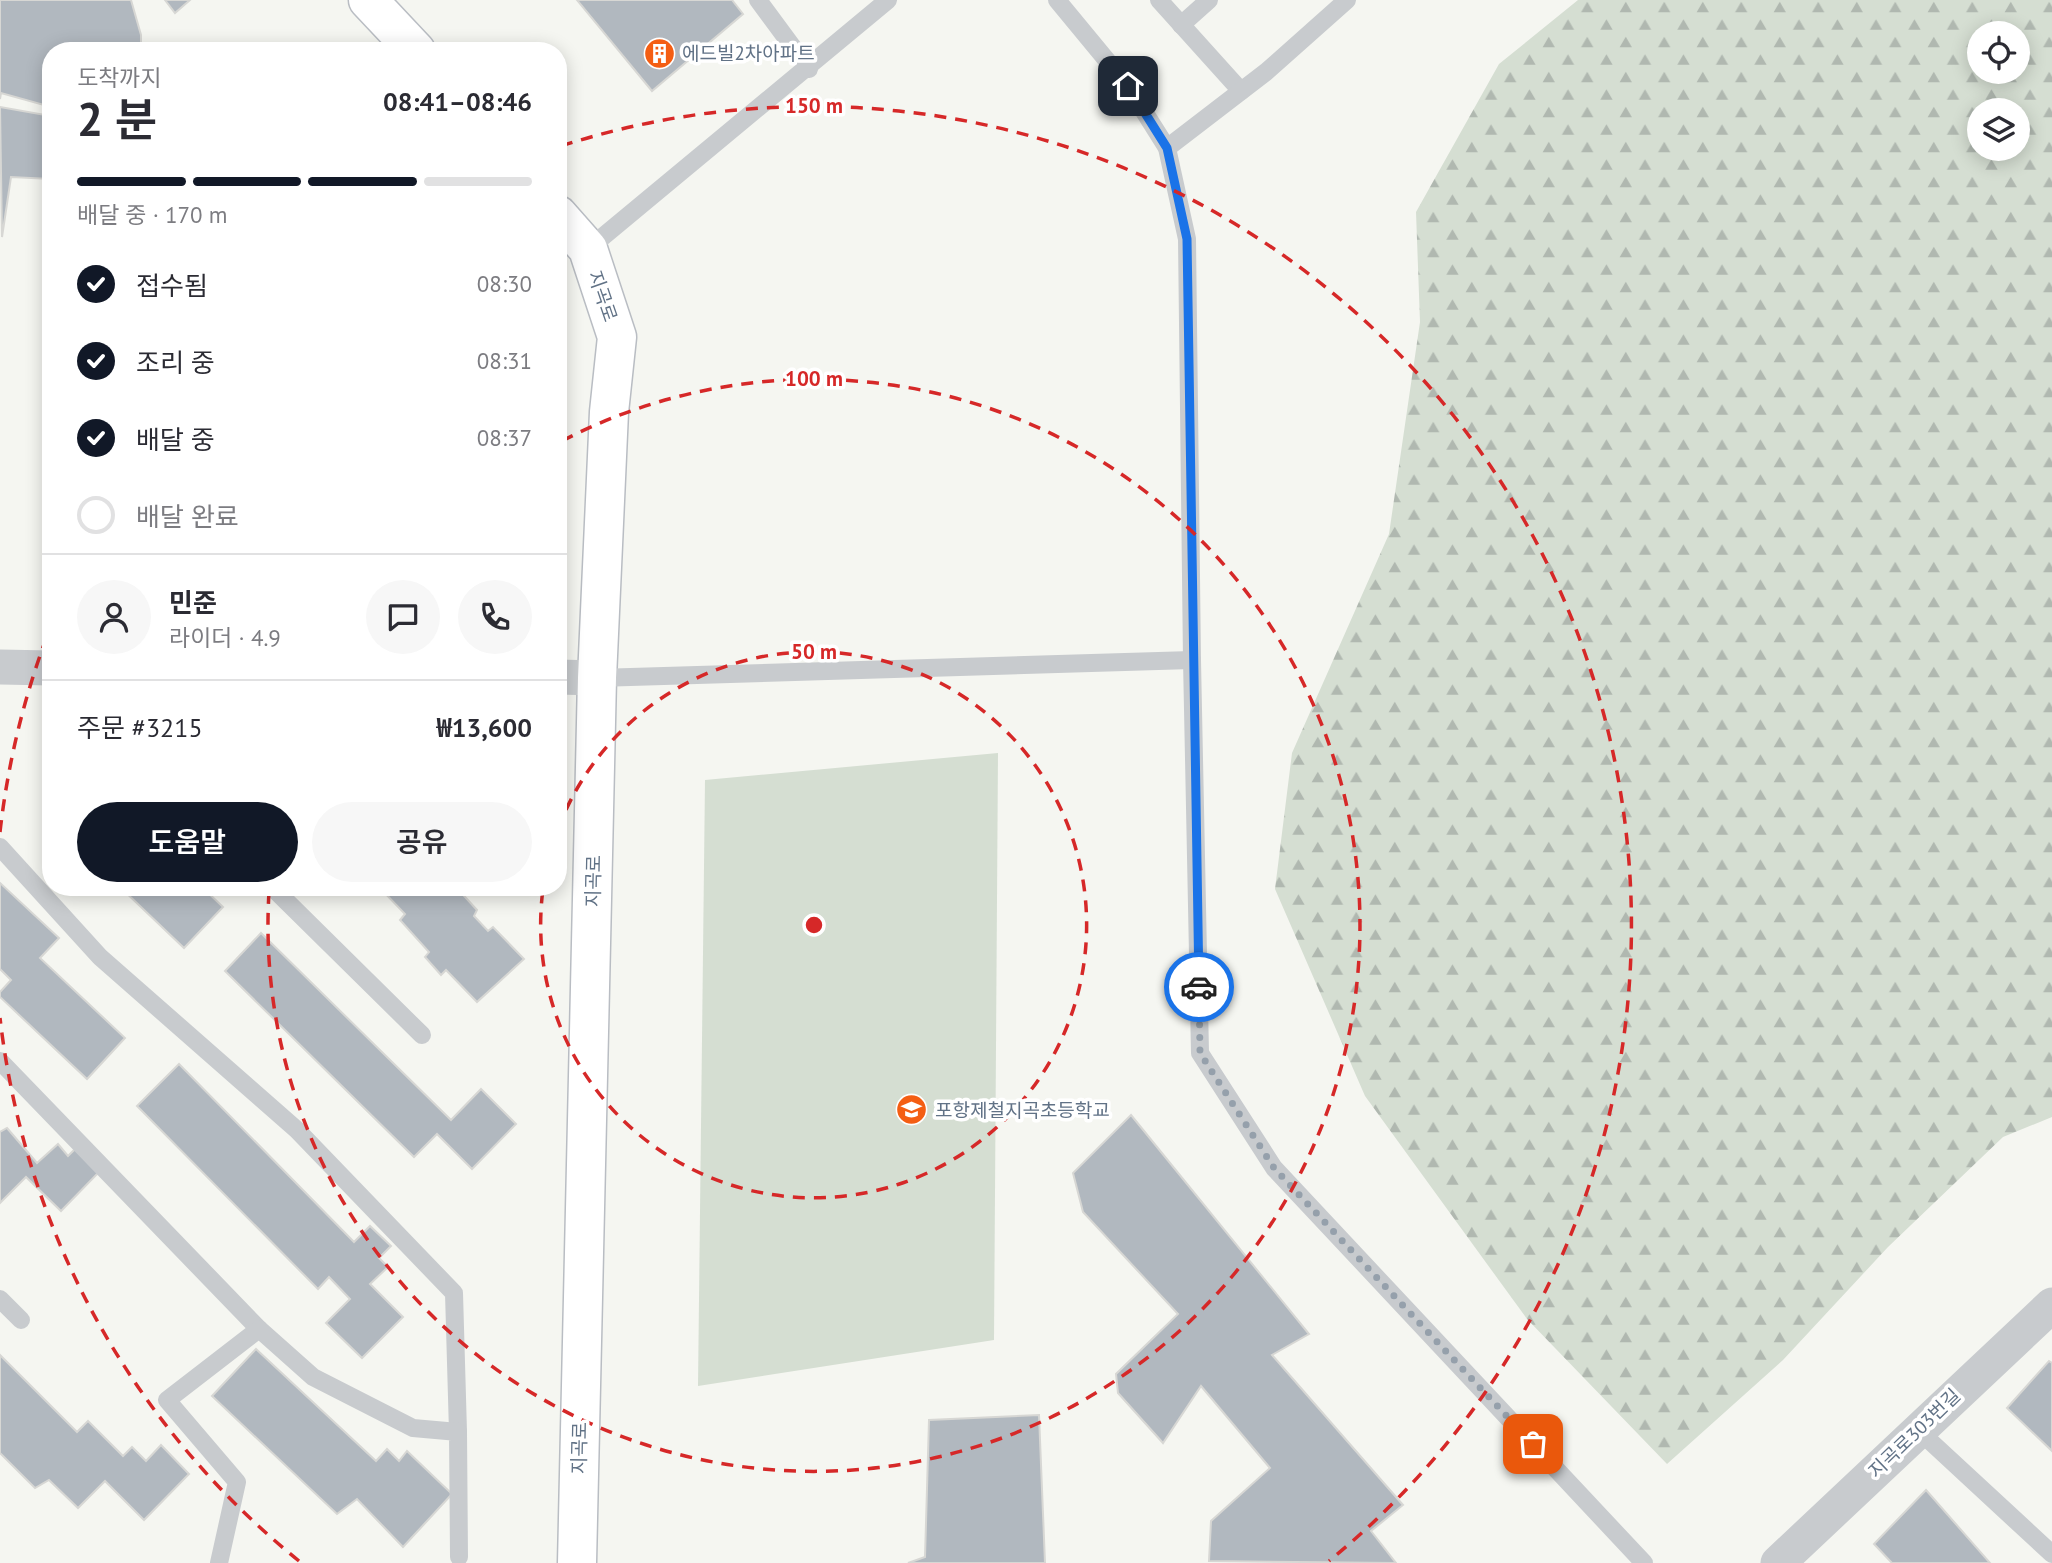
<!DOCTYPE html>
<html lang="ko">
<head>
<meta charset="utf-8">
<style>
	:root { --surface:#fff; --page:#f7f7f7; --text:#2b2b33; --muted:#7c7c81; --line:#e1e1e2; --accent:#111827 }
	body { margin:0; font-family:"PT Sans","Noto Sans KR",sans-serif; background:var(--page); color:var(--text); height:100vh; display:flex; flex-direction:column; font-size:26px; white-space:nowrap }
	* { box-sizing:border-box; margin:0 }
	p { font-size:23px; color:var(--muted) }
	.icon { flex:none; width:38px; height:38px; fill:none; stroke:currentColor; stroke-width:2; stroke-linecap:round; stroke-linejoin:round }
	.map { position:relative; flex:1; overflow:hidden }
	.panel { position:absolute; left:42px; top:42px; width:525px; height:854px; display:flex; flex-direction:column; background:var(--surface); border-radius:28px; box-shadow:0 4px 18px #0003 }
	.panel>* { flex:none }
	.fabs { position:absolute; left:1967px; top:21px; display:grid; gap:14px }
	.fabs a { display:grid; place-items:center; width:63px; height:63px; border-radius:50%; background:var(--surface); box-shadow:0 4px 18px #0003; font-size:35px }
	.pin { position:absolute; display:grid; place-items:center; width:60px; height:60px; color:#fff; margin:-30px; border-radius:14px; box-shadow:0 4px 10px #0006 }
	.courier { position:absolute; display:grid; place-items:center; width:70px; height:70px; margin:-35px; border:5px solid #1a73e8; border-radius:50%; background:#fff; color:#222; box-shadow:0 2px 9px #0007 }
	.summary em { font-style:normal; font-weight:600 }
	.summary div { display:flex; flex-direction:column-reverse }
	.summary { display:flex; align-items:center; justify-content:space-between; height:119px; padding:0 35px }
	h1 { font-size:46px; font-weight:600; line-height:52px }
	.bar { display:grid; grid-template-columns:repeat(4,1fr); gap:10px 7px; align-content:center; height:84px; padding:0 35px }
	.bar i { height:9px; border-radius:5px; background:var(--line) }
	.bar .on { background:var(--accent) }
	.bar p { grid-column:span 4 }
	.line { display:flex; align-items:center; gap:18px; padding:0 35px; border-top:2px solid var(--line) }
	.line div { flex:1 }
	.round { display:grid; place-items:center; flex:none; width:74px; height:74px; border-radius:37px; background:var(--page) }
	ol { padding:0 35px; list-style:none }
	li { display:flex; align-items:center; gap:21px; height:77px }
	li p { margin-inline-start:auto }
	li .icon { padding:7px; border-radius:50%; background:var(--accent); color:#fff; stroke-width:4 }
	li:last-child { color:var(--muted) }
	li i { width:38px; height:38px; border:4px solid var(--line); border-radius:50% }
	.action { display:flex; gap:14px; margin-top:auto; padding:14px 35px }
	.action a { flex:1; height:80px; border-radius:42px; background:var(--accent); color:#fff; font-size:28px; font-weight:600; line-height:80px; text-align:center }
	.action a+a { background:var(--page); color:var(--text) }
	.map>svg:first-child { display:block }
	.forest { fill:url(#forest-firs); fill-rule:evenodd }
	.pitch { fill:#d5ded2 }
	.building { fill:#b1b8bf; stroke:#d7d7d4; stroke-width:2 }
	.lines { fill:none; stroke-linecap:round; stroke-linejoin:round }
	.secondary-casing { stroke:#b9bdc3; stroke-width:41 }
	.lane { stroke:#c8cbce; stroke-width:18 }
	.street { stroke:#c8cbce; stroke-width:35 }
	.secondary { stroke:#fff; stroke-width:38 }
	.done { stroke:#95a0ab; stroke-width:7; stroke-dasharray:0 12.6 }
	.route { stroke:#1a73e8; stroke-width:9 }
	.ring { fill:none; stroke:#d62828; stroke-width:3.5; stroke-dasharray:12 9 }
	.labels { text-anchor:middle; stroke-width:7; stroke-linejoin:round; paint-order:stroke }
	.poi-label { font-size:19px; fill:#617286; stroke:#fff; text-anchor:start }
	.street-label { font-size:19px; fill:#617286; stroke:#fff }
	.centre { fill:#d62828; stroke:#fff; stroke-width:3.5 }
	.ring-label { font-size:21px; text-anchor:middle; font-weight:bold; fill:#d62828; stroke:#fff; stroke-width:7; stroke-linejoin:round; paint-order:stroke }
</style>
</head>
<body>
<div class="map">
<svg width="2052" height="1563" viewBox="0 0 2052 1563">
	<defs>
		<pattern id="forest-firs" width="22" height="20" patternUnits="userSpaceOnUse" patternTransform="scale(1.75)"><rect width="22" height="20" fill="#d5ded2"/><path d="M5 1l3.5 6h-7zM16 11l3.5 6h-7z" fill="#b0b8b0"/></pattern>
	</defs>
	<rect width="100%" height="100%" fill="#f5f6f1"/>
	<path class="forest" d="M1578,0H2052V1117L2003,1137L1888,1247L1783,1360L1667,1464L1527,1319L1365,1096L1275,889L1292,753L1389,534L1420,322L1416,212L1499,64ZM1979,33H2018V72H1979ZM1979,110H2018V149H1979Z"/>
	<path class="pitch" d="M998,753L994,1340L698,1386L705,780Z"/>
	<g class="building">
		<path d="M0,0H131L141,35V51H51V107L1,93L0,99Z"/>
		<path d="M165,0H190L175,13Z"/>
		<path d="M577,0H732L743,14L652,91Z"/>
		<path d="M0,107L51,116V179L11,177L2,237Z"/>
		<path d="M0,883L59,938L40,958L125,1038L87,1079L0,997V992L11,980L0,969Z"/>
		<path d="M120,887H202L223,907L184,948Z"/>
		<path d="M379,887H456L477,910L474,916L488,931L493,927L524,959L477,1002L446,970L441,975L425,957L429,952L400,920L405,914Z"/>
		<path d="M261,933L451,1120L481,1089L516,1124L472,1169L437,1134L414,1157L225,971Z"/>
		<path d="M179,1064L354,1242L370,1226L391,1246L379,1258L388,1267L370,1284L403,1317L362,1358L326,1323L350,1299L329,1277L318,1289L137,1106Z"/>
		<path d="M1131,1115L1309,1334L1272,1355L1403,1505L1371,1531L1396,1563L1209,1561L1211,1521L1270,1468L1201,1386L1163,1443L1118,1393L1116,1374L1178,1314L1083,1212L1073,1173Z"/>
		<path d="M7,1128L37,1163L58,1144L68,1156L79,1145L101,1170L61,1211L26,1177L0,1203V1132Z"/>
		<path d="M256,1349L376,1461L387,1449L399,1461L407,1451L452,1494L403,1547L357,1499L337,1514L212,1396Z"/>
		<path d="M0,1355L77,1432L88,1421L123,1456L132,1447L146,1461L161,1445L189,1474L144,1520L105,1481L78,1508L49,1480L35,1488L0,1453Z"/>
		<path d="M2049,1361L2052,1363V1451L2007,1408Z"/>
		<path d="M1039,1415L1045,1563H908L925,1557L929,1420Z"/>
		<path d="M1926,1490L1990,1563H1892L1874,1544Z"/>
	</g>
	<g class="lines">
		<defs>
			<g id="secondary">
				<path d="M368,0L416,51"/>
				<path d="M558,215L588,249L617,337L609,412L597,678L577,1563"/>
			</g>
		</defs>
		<use href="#secondary" class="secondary-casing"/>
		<g class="lane">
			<path d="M758,0L809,69"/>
			<path d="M1057,0L1128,86L1167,148L1187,239L1192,660L1200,1053L1274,1168L1644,1563"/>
			<path d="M1159,0L1241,91"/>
			<path d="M1181,25L1209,0"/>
			<path d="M1167,148L1266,72L1347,0"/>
			<path d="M588,249L888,0"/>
			<path d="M597,678L1192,660"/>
			<path d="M0,847L100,957L297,1130L454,1293L458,1432"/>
			<path d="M272,887L422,1035"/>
			<path d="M0,1061L259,1329"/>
			<path d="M0,1299L21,1320"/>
			<path d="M1918,1430L2052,1554"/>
			<path d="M219,1563L237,1482L167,1400L259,1329L313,1377L413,1428L458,1432L459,1557"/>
		</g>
		<g class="street">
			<path d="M0,667L51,668"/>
			<path d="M558,677L597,678"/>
			<path d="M1778,1563L2052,1305"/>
		</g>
		<use href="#secondary" class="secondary"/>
	</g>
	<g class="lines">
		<path class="done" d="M1199,987L1200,1053L1274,1168L1533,1444"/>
		<path class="route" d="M1128,86L1167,148L1187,239L1199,987"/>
	</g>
	<g class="ring">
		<path d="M558 829A273 273 0 1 1 543 889"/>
		<path d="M562 441A546 546 0 1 1 269 892"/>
		<path d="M299 1561A819 819 0 0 1 0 1018M0 832A819 819 0 0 1 49 631M561 146A819 819 0 0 1 1329 1561"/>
	</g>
	<defs>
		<symbol id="building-disc" viewBox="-11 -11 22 22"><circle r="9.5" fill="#f45e13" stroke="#fff"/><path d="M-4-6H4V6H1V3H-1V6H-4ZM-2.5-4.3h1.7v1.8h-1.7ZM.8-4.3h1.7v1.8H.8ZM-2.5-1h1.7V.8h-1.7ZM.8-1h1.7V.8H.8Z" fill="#fff"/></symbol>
		<symbol id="school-disc" viewBox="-11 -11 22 22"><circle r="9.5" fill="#f45e13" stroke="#fff"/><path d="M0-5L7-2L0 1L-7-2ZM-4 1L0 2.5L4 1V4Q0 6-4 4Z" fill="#fff"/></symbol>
	</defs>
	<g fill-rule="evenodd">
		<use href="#building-disc" x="642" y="36" width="35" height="35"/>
		<use href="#school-disc" x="894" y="1092" width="35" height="35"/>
	</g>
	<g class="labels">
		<g class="poi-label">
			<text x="682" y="60">에드빌2차아파트</text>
			<text x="935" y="1117">포항제철지곡초등학교</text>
		</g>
		<g class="street-label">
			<text transform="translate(603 296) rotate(71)" y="7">지곡로</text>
			<text transform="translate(593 881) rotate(-89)" y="7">지곡로</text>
			<text transform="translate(1914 1433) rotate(-44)" y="7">지곡로303번길</text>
			<text transform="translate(579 1448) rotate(-89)" y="7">지곡로</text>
		</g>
	</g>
	<circle cx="814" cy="925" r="10" class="centre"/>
	<g class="ring-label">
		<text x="814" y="113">150 m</text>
		<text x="814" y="386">100 m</text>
		<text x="814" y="659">50 m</text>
	</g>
</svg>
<div class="fabs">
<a><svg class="icon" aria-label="locate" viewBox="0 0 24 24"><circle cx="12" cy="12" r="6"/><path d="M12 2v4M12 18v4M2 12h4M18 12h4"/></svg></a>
<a><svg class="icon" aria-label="layers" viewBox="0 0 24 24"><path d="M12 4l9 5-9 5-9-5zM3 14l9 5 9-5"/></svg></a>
</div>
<div class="pin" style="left:1533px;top:1444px;background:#ea580c"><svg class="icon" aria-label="bag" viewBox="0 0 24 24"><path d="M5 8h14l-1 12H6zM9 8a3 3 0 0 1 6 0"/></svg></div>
<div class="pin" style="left:1128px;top:86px;background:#1f2937"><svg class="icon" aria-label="home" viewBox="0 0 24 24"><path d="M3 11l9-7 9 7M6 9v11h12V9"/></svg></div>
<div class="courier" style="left:1199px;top:987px"><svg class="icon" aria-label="car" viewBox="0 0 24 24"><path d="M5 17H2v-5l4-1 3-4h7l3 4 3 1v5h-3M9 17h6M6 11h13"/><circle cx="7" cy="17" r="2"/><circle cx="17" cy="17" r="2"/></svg></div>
<section class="panel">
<div class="summary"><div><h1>2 분</h1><p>도착까지</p></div><em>08:41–08:46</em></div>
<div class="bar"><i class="on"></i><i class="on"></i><i class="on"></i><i></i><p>배달 중 · 170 m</p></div>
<ol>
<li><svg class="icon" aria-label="check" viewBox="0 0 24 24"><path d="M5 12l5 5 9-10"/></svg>접수됨<p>08:30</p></li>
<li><svg class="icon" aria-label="check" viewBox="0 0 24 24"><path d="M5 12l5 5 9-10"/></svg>조리 중<p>08:31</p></li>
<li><svg class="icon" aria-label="check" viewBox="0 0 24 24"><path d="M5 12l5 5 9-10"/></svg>배달 중<p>08:37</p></li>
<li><i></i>배달 완료</li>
</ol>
<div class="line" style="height:126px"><a class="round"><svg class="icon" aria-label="person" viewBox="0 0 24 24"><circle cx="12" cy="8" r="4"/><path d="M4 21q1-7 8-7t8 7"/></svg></a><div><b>민준</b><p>라이더 · 4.9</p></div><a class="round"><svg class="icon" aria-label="chat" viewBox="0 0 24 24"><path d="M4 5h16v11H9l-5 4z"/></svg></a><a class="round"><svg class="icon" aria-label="phone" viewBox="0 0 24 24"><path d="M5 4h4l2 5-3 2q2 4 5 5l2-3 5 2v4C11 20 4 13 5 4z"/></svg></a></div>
<div class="line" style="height:91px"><div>주문 #3215</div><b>₩13,600</b></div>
<div class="action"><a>도움말</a><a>공유</a></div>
</section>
</div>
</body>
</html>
